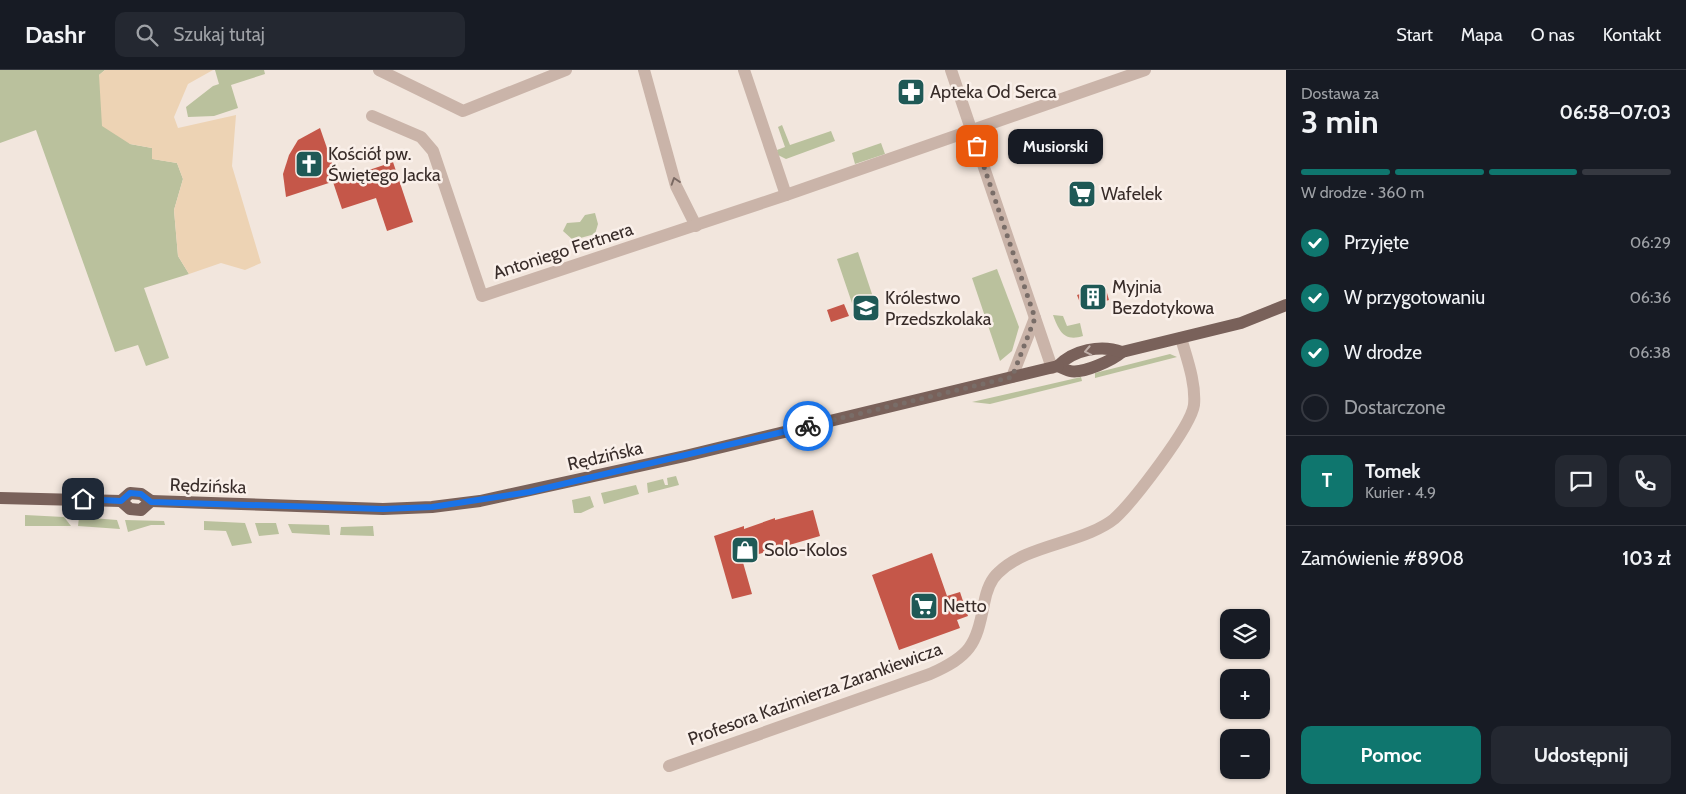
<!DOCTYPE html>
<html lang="pl">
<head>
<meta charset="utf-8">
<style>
	:root { --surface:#171b24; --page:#242831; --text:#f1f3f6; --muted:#9ea1a6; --line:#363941; --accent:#0f766e }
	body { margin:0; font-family:Cabin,sans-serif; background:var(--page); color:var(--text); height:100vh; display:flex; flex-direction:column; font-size:19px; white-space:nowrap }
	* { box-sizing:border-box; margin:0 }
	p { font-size:16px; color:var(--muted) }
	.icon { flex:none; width:28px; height:28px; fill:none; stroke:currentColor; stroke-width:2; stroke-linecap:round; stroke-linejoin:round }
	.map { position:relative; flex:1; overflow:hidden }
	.side { display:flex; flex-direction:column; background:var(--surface); width:400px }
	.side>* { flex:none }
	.controls { position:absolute; left:1220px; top:539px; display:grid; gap:10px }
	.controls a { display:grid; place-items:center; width:50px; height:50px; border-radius:10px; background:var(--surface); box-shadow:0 1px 4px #0004; font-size:25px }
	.pin { position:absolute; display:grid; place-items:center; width:42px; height:42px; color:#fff; margin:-21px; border-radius:10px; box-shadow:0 2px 8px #0006 }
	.courier { position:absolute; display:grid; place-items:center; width:50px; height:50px; margin:-25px; border:4px solid #1a73e8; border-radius:50%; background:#fff; color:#222; box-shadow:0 1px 6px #0007 }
	.bubble { position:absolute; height:35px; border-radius:10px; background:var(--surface); box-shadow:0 1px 4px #0004; font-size:16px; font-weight:700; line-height:35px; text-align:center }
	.summary em { font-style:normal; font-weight:700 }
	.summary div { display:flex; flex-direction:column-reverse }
	.summary { display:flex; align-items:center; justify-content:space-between; height:85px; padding:0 15px }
	h1 { font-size:32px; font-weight:700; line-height:38px }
	.bar { display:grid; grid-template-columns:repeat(4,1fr); gap:8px 5px; align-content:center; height:60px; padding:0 15px }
	.bar i { height:6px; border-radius:4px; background:var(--line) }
	.bar .on { background:var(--accent) }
	.bar p { grid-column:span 4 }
	.line { display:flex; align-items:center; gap:12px; padding:0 15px; border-top:1px solid var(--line) }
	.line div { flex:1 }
	.round { display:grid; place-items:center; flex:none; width:52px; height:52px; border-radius:10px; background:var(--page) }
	ol { padding:0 15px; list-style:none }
	li { display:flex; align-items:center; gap:15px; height:55px }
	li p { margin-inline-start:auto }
	li .icon { padding:5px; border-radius:50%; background:var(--accent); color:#fff; stroke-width:4 }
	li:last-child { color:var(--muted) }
	li i { width:28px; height:28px; border:2px solid var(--line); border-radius:50% }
	.button { display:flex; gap:10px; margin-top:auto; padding:10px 15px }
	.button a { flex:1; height:58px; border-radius:10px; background:var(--accent); color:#fff; font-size:20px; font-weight:700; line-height:58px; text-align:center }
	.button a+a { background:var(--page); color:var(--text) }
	header { display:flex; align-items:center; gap:30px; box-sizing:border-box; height:70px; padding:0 25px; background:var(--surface); border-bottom:1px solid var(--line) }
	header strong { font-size:24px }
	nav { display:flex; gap:28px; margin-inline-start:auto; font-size:18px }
	.search { width:350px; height:45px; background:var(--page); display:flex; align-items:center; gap:12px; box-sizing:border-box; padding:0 18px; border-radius:10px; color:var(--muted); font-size:19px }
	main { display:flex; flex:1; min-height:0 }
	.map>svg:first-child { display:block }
	.green { fill:#bac19d }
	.sand { fill:#edd3b4 }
	.building { fill:#c55749 }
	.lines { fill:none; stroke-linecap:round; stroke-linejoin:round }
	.minor { stroke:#cab4a9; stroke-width:12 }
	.primary { stroke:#79615a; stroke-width:12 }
	.oneway { stroke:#7a6963 }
	.oneway2 { stroke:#c0b0a9 }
	.done { stroke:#796d68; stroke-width:5; stroke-dasharray:0 9 }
	.route { stroke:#1a73e8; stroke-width:6 }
	.labels { text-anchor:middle; stroke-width:5; stroke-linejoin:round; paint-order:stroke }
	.poi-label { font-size:18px; fill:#382c29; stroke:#faf0ea; text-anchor:start }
	.street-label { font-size:18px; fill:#382c29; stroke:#faf0ea }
</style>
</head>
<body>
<header>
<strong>Dashr</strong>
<div class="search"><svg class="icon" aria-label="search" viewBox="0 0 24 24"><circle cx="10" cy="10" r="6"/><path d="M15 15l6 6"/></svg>Szukaj tutaj</div>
<nav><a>Start</a><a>Mapa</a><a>O nas</a><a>Kontakt</a></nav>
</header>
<main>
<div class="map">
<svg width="1286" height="724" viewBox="0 0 1286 724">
	<rect width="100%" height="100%" fill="#f2e6dd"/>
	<g class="green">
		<path d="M0,0H105L99,5L130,74L152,78L153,89L177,93L183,109L174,140L178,186L189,204L144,218L169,288L146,296L138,275L115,282L36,60L0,73Z"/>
		<path d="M215,0H264L265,4L231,15L238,38L214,46L188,47L186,37L213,16L219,14Z"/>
		<path d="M782,55L790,75L831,61L835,71L786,89L778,85L777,80L785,77L778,57Z"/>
		<path d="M881,73L885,84L855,94L852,83Z"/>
		<path d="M595,143L598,154L595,164L573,170L563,161L567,153L580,152L585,145Z"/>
		<path d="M858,182L873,227L868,228L870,233L854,239L837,189Z"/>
		<path d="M997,199L1019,257L1012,281L1000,291L972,208Z"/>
		<path d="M1053,245L1063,246L1067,256L1080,253L1083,266C1064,272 1059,261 1053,245Z"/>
		<path d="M1170,284L1177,287L1095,308V303Z"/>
		<path d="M1081,307L1082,311L990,334L972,332Z"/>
		<path d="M676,406L679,415L648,423L647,413L663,409L665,415H668L667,408Z"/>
		<path d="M636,415L639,424L604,434L601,423Z"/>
		<path d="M590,426L594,437L581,443H574L572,430Z"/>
		<path d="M25,445L64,447L71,456H25Z"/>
		<path d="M79,447L117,450L120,459L78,456Z"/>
		<path d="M125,450L164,451L165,455H151L128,462Z"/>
		<path d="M204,451L245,453L252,473L232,476L226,461L204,460Z"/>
		<path d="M255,453H276L279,464L259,466Z"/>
		<path d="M288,454L329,455L330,465L292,463Z"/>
		<path d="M373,456L374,466L340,465L341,457Z"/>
	</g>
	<path class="sand" d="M105,0H213L188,14L174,47L178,58L236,45L232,96L261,193L245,200L221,193L189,204L178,186L174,140L183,109L177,93L152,89V78L130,74L102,56L99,5Z"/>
	<g class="building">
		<path d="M320,58L338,110L286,127L283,104L289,85L298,70Z"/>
		<path d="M393,92L413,152L387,161L376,128L342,139L333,112Z"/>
		<path d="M1105,216L1109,230L1082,238L1077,225Z"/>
		<path d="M844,234L849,246L831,252L827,240Z"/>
		<path d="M813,440L820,466L742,489L752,524L732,529L714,466L744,456V459L775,448V450Z"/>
		<path d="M932,483L947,526L960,522L968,546L957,550L960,558L899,580L872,505Z"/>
	</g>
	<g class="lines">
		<g class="minor">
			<path d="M379,0L463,41L566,0"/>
			<path d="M644,0L676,116L696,156"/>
			<path d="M744,0L786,125"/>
			<path d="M951,0L1052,298"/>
			<path d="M372,46L421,67L433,81L482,226L786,125L1145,0"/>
			<path d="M1012,307L1035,248"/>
			<path d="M669,696L930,604C970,586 976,576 984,534C986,523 989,511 998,503C1021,480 1061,475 1091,462C1098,459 1108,454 1114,449C1132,433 1191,357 1194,335C1196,313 1187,289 1181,268"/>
		</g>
		<g class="primary">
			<path d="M1058,296C1062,298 1066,300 1070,301C1083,304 1113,290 1122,282L1241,253L1286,235"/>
			<path d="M1058,296C1073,280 1101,274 1122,282"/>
			<path d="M0,428L121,431"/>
			<path d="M121,431L130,439L141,440L151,431"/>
			<path d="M121,431L130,423L141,424L151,431"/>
			<path d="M151,431L383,439L432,437L480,431L685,386L1058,296"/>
		</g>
	</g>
	<defs><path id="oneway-chevron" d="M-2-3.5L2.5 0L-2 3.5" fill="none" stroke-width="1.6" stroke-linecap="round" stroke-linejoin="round" transform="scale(1.25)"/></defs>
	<use class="oneway" href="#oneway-chevron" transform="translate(675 111) rotate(-108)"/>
	<use class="oneway2" href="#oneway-chevron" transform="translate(1088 281) rotate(169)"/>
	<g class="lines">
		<path class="done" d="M808,356L1012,307L1035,248L977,76"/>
		<path class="route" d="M83,429L121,431L130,423L141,424L151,432L383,439L432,437L529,422L808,356"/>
	</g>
	<defs>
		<symbol id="pharmacy-square" viewBox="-11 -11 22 22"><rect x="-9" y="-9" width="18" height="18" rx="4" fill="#1f5956" stroke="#faf0ea"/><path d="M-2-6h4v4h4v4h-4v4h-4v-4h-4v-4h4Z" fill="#fff"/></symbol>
		<symbol id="church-square" viewBox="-11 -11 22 22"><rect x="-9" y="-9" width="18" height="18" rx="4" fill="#1f5956" stroke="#faf0ea"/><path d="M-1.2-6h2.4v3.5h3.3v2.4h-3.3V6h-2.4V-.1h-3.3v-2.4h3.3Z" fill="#fff"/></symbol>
		<symbol id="supermarket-square" viewBox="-11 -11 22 22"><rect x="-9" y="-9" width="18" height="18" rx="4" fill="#1f5956" stroke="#faf0ea"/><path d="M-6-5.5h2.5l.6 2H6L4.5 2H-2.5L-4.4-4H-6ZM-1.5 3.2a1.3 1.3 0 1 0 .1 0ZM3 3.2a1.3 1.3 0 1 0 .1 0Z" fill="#fff"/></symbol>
		<symbol id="building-square" viewBox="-11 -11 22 22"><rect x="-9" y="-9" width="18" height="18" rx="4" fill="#1f5956" stroke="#faf0ea"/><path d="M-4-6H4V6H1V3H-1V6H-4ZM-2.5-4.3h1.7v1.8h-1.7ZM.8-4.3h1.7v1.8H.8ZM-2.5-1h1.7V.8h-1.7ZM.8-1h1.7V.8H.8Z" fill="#fff"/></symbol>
		<symbol id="school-square" viewBox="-11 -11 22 22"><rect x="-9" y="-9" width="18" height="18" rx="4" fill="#1f5956" stroke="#faf0ea"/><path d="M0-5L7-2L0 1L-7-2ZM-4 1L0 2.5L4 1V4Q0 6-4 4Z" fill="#fff"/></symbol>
		<symbol id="shop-square" viewBox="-11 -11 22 22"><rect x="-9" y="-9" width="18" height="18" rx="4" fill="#1f5956" stroke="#faf0ea"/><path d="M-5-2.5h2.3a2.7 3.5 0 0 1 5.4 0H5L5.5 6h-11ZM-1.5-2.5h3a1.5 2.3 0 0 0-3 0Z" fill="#fff"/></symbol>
	</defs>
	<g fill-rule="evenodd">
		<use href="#pharmacy-square" x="895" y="6" width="32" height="32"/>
		<use href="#church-square" x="293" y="78" width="32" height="32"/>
		<use href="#supermarket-square" x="1066" y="108" width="32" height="32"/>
		<use href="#building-square" x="1077" y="211" width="32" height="32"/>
		<use href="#school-square" x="850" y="222" width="32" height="32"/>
		<use href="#shop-square" x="729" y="464" width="32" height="32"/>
		<use href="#supermarket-square" x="908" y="520" width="32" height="32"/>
	</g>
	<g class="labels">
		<g class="poi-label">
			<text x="930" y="28">Apteka Od Serca</text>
			<text x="328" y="90">Kościół pw.<tspan x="328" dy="21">Świętego Jacka</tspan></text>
			<text x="1101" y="130">Wafelek</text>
			<text x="1112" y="223">Myjnia<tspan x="1112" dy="21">Bezdotykowa</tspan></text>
			<text x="885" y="234">Królestwo<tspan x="885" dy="21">Przedszkolaka</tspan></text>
			<text x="764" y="486">Solo-Kolos</text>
			<text x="943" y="542">Netto</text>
		</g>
		<g class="street-label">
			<text transform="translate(563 181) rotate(-18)" y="6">Antoniego Fertnera</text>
			<text transform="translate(605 386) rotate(-13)" y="6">Rędzińska</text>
			<text transform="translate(208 416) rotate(2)" y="6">Rędzińska</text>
			<text transform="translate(815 624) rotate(-20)" y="6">Profesora Kazimierza Zarankiewicza</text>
		</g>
	</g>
</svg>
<div class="controls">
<a><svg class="icon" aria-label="layers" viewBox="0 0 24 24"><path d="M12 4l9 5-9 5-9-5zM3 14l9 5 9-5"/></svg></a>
<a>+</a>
<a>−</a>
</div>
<div class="pin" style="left:977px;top:76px;background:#ea580c"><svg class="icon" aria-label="bag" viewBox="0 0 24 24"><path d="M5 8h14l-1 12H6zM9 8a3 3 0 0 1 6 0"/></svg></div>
<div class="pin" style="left:83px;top:429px;background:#1f2937"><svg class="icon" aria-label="home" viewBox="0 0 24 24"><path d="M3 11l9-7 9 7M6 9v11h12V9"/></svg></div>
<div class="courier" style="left:808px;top:356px"><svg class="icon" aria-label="bike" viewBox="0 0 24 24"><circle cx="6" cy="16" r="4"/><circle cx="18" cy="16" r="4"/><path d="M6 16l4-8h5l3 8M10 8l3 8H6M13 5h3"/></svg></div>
<div class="bubble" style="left:1008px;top:59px;width:95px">Musiorski</div>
</div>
<section class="side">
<div class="summary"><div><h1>3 min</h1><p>Dostawa za</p></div><em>06:58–07:03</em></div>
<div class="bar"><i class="on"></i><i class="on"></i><i class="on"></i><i></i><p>W drodze · 360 m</p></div>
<ol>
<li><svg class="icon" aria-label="check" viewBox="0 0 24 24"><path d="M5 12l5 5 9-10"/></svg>Przyjęte<p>06:29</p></li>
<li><svg class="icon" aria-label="check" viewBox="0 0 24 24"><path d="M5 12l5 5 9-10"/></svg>W przygotowaniu<p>06:36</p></li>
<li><svg class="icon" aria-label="check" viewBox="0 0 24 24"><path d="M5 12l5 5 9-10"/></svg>W drodze<p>06:38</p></li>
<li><i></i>Dostarczone</li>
</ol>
<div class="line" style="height:90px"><b class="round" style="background:var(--accent);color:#fff">T</b><div><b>Tomek</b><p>Kurier · 4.9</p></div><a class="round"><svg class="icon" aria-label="chat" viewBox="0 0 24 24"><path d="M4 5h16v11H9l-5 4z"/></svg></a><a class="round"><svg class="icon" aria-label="phone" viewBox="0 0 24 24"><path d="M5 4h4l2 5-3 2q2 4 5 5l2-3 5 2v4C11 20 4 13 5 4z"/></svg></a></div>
<div class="line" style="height:65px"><div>Zamówienie #8908</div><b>103 zł</b></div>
<div class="button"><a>Pomoc</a><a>Udostępnij</a></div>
</section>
</main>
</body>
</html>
